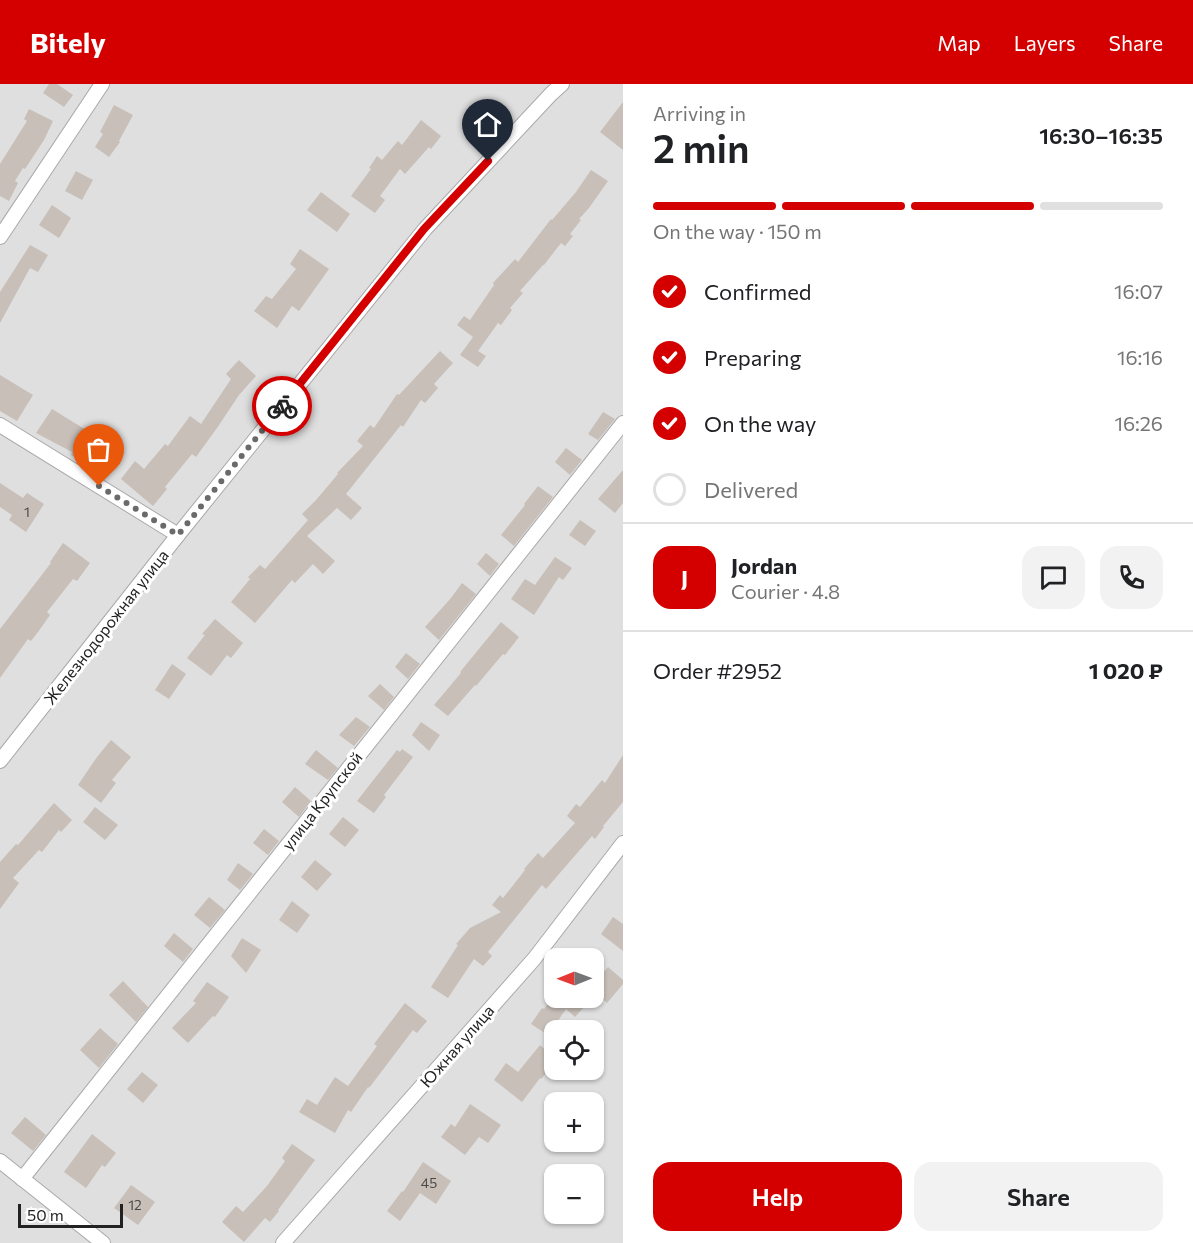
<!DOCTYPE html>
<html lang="en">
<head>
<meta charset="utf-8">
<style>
	:root { --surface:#fff; --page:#f2f2f2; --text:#202124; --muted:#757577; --line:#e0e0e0; --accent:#d40000 }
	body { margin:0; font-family:Commissioner,sans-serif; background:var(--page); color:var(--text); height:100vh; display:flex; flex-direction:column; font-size:22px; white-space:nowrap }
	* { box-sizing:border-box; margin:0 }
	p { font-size:20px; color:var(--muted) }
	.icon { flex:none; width:33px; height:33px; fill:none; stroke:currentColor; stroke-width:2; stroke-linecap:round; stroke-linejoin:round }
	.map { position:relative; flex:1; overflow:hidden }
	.sheet { display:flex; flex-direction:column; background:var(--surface); width:570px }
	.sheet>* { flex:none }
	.needle { width:39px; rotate:269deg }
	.buttons { position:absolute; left:544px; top:864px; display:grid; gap:12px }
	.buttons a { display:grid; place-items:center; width:60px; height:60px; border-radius:12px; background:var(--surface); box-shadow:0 2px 4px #0004; font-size:30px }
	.scale { position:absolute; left:18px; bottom:15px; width:105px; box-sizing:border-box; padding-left:6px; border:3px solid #222; border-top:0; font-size:16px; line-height:21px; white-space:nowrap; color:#222; -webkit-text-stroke:4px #fff; paint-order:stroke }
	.pin { position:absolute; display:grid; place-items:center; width:51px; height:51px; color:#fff; margin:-62px -26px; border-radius:50% 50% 50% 0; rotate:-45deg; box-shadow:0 0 6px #0007 }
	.pin .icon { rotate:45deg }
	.courier { position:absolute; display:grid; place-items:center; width:60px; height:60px; margin:-30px; border:4px solid #d40000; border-radius:50%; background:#fff; color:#222; box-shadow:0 2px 8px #0007 }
	.overview em { font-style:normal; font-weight:600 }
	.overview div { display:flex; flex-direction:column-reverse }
	.overview { display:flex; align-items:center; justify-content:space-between; height:102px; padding:0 30px }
	h1 { font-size:39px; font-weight:600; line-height:45px }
	.bar { display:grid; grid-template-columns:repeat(4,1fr); gap:9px 6px; align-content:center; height:72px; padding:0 30px }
	.bar i { height:8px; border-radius:4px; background:var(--line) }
	.bar .on { background:var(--accent) }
	.bar p { grid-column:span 4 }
	.line { display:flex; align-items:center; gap:15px; padding:0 30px; border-top:2px solid var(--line) }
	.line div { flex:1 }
	.round { display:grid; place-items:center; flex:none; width:63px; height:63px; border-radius:18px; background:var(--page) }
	ol { padding:0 30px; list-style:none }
	li { display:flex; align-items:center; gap:18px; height:66px }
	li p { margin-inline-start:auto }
	li .icon { padding:6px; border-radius:50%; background:var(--accent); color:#fff; stroke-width:4 }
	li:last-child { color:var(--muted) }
	li i { width:33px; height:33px; border:3px solid var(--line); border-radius:50% }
	.cta { display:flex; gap:12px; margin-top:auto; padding:12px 30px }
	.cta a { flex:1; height:69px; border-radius:18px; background:var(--accent); color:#fff; font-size:24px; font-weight:600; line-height:69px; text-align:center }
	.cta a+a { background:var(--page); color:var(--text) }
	header { display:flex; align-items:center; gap:36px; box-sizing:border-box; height:84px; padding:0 30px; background:var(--accent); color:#fff }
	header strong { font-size:28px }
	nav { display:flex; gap:33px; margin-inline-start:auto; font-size:21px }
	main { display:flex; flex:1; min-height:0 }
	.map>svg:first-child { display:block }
	.residential { fill:#e0dfdf; fill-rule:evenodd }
	.building { fill:#c7bfb8 }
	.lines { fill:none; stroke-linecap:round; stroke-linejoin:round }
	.minor-casing { stroke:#a9a9a9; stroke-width:16 }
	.minor { stroke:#fff; stroke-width:14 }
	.done { stroke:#6b6a68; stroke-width:6; stroke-dasharray:0 10.8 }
	.route { stroke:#d40000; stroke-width:8 }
	.labels { text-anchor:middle; stroke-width:6; stroke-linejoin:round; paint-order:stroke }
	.number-label { font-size:14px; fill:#4b4948 }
	.street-label { font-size:16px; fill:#222; stroke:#fff }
</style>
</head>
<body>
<header>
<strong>Bitely</strong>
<nav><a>Map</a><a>Layers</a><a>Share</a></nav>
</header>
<main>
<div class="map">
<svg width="623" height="1159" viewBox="0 0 623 1159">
	<rect width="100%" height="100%" fill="#f2efe9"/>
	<path class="residential" d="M0,0H623V1159H0ZM555,874H594V914H555ZM555,946H594V986H555ZM555,1018H594V1058H555ZM555,1090H594V1130H555Z"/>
	<g class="building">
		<path d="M49,0H57L73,11L64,23L43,9Z"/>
		<path d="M623,18V66L600,48Z"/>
		<path d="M114,21L133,31L119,57L120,58L109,73L95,63L103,50L100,48Z"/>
		<path d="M29,25L53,37L44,56L25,85L23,84L15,97L18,99L9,117L0,112V80L27,37L24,35Z"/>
		<path d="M421,36L441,52L431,65L429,63L405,90L400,85L380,112L385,116L375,129L351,112L371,85L369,84L377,72L382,76L398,57L402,61Z"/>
		<path d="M591,86L608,97L589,124L579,135L581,136L570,150L573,152L565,162L561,159L544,181H543L520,207L523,209L510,224L512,226L501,241L498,239L478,267L486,272L478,283L460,271L473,253L457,241L464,232L470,236L494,201L493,199L515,175L518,178L551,135L552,136L576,108Z"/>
		<path d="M76,87L93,96L82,116L65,107Z"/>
		<path d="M321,108L350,130L337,148L307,126Z"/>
		<path d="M52,121L71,134L59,154L39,141Z"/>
		<path d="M30,161L48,171L38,188L30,184L0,239V208Z"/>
		<path d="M300,165L329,185L299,227L292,222L277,244L254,227L266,212L272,215L296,185L290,180Z"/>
		<path d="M440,267L453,279L434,300L438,304L425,319L421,316L403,343L401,341L346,410L362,424L351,436L337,424L307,452L335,477L323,490L313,480L295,499L292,496L255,539L231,518L250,495L248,493L260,481L265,485L308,436L302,430L316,416L338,390L337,389L363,362L357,357L370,341L374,344L397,310L399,311Z"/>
		<path d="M239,276L256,292L239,311L217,344L196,373L192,370L165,403L167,405L153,422L121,395L135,377L144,385L165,360L168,362L190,332L201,340L231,295L226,290Z"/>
		<path d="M0,291L33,311L17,337L0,327Z"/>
		<path d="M52,325L86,346L87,344L107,356L90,383L71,371L72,368L36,349Z"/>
		<path d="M603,328L615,335L598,356L588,350Z"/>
		<path d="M566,364L582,376L570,391L555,378Z"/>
		<path d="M623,386V419L615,429L598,415Z"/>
		<path d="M0,399L23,414L27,409L44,420L26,448L9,436L12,431L0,423Z"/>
		<path d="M538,402L553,413L514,462L501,451L525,421L524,420Z"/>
		<path d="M580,436L596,447L585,462L569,451Z"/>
		<path d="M63,459L90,479L77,497L73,495L47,528L50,531L38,548L31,557L28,555L0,594V545L51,479L50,478Z"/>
		<path d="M486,469L499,480L490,492L477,480Z"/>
		<path d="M555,473L572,484L563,496L559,493L534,531L511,515L525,495L535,501Z"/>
		<path d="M462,499L476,510L439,556L425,543L451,514Z"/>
		<path d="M215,535L243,559L231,574L227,571L211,592L187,574L205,551L202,550Z"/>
		<path d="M501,538L519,553L505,571L503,570L476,602L475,601L448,632L434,621L461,589L460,588Z"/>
		<path d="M406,569L420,580L408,595L395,583Z"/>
		<path d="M172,580L186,590L169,615L155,606Z"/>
		<path d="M380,600L394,613L384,626L368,612Z"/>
		<path d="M356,633L370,643L354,662L339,651Z"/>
		<path d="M421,638L440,651L429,667L412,651Z"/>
		<path d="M111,656L131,673L112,696L116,699L101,719L78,701L97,673Z"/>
		<path d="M402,665L413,673L384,711L386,713L374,729L357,717L397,666L400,668Z"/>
		<path d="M316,666L338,684L328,696L305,680Z"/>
		<path d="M623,671V718L603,742L604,743L595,755L592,752L546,805L542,801L488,868L492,872L483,882L474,875L448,914L431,903L458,861L456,860L470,844L501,828L492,821L500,811L503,814L525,786L524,785L538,769L543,774L575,739L567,732L576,720L580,723L602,696L605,699Z"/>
		<path d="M295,703L311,717L299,733L282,718Z"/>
		<path d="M54,719L72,736L61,748L59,746L42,768L39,766L13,794L19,799L0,825V778L16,760L18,761Z"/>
		<path d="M95,723L118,741L105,756L83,738Z"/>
		<path d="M343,733L359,746L345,763L329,750Z"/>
		<path d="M264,745L279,757L268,771L253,759Z"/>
		<path d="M315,776L332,790L317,807L301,793Z"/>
		<path d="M238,779L253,790L240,806L227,796Z"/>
		<path d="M209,813L225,826L210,844L194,831Z"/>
		<path d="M292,817L310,831L297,849L279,836Z"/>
		<path d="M613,833L623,840V867L601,850Z"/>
		<path d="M174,849L193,865L183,878L164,862Z"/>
		<path d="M242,854L261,866L246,889L231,872Z"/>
		<path d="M608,883L623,896V900L607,919L594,907V899Z"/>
		<path d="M123,897L148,923L136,938L109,911Z"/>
		<path d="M207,898L229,913L215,933L213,932L188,959L172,944L196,919L193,917Z"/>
		<path d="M553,914H592L575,933L566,925L548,951L531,940L542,924L544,925Z"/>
		<path d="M405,919L427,937L417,949L413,946L369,1004L368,1003L351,1028L348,1026L335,1049L299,1028L307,1015L317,1021L335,993L348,1002L377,962L374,960Z"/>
		<path d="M100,944L118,960L99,984L80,966Z"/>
		<path d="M540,961L555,974V979L541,995L540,994L522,1018L494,996L506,979L518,988Z"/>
		<path d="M142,988L158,1001L143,1019L127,1005Z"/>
		<path d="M470,1020L501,1041L488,1059L479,1053L465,1071L441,1053L451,1040L455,1043Z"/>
		<path d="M25,1033L46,1051L33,1067L11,1049Z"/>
		<path d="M92,1050L116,1069L105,1083L102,1081L86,1104L64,1088Z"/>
		<path d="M292,1060L315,1076L278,1126L279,1127L270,1138L265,1134L244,1158L222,1138L236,1122L243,1128L267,1102L285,1077L282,1074Z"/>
		<path d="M423,1078L451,1097L436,1120L420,1109L400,1137L387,1127L402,1107L403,1108Z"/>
		<path d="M131,1101L155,1118L138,1141L114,1124Z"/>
	</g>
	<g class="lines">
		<defs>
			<g id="minor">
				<path d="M0,153L102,0"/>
				<path d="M0,341L178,451"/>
				<path d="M0,677L178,451L425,145L551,10L562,0"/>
				<path d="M0,1077L103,1159"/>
				<path d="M22,1095L623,339"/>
				<path d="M283,1159L534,875L623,759"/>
			</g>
		</defs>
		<use href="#minor" class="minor-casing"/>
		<use href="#minor" class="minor"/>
	</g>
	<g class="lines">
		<path class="done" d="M99,402L178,451L282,322"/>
		<path class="route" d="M282,322L424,145L488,77"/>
	</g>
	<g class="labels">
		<g class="number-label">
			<text x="27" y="433">1</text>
			<text x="429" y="1104">45</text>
			<text x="135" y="1126">12</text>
		</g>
		<g class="street-label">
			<text transform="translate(106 543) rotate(-52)" y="6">Железнодорожная улица</text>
			<text transform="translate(322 717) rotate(-52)" y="6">улица Крупской</text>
			<text transform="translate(457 962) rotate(-49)" y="6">Южная улица</text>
		</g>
	</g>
</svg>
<div class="buttons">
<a><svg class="needle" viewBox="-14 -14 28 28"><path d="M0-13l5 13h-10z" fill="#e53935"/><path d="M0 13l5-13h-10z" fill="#757577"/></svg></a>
<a><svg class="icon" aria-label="locate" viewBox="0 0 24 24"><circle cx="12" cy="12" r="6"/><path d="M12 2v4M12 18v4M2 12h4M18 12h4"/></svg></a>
<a>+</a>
<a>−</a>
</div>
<div class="scale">50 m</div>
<div class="pin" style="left:99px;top:402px;background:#ea580c"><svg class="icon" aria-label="bag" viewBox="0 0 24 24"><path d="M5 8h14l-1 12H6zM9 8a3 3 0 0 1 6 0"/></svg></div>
<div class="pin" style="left:488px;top:77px;background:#1f2937"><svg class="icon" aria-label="home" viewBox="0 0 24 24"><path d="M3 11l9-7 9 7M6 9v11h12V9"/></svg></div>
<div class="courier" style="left:282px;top:322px"><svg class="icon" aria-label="bike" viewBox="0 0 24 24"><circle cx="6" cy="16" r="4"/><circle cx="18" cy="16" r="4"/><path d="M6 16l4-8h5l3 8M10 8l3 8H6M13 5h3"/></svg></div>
</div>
<section class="sheet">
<div class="overview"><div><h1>2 min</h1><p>Arriving in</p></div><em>16:30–16:35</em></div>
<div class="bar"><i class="on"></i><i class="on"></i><i class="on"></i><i></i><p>On the way · 150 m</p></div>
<ol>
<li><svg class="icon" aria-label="check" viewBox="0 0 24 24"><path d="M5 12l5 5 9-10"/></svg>Confirmed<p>16:07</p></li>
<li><svg class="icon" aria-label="check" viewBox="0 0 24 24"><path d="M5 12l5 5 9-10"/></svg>Preparing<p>16:16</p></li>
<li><svg class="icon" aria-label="check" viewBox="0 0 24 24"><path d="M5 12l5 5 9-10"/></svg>On the way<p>16:26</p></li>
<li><i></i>Delivered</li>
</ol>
<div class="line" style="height:108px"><b class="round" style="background:var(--accent);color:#fff">J</b><div><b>Jordan</b><p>Courier · 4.8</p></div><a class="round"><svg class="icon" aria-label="chat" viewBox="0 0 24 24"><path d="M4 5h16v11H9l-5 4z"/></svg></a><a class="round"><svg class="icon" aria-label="phone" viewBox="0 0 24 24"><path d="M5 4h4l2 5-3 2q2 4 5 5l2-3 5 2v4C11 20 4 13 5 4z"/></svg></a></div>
<div class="line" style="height:78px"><div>Order #2952</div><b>1 020 ₽</b></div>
<div class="cta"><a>Help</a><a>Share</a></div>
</section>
</main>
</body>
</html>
